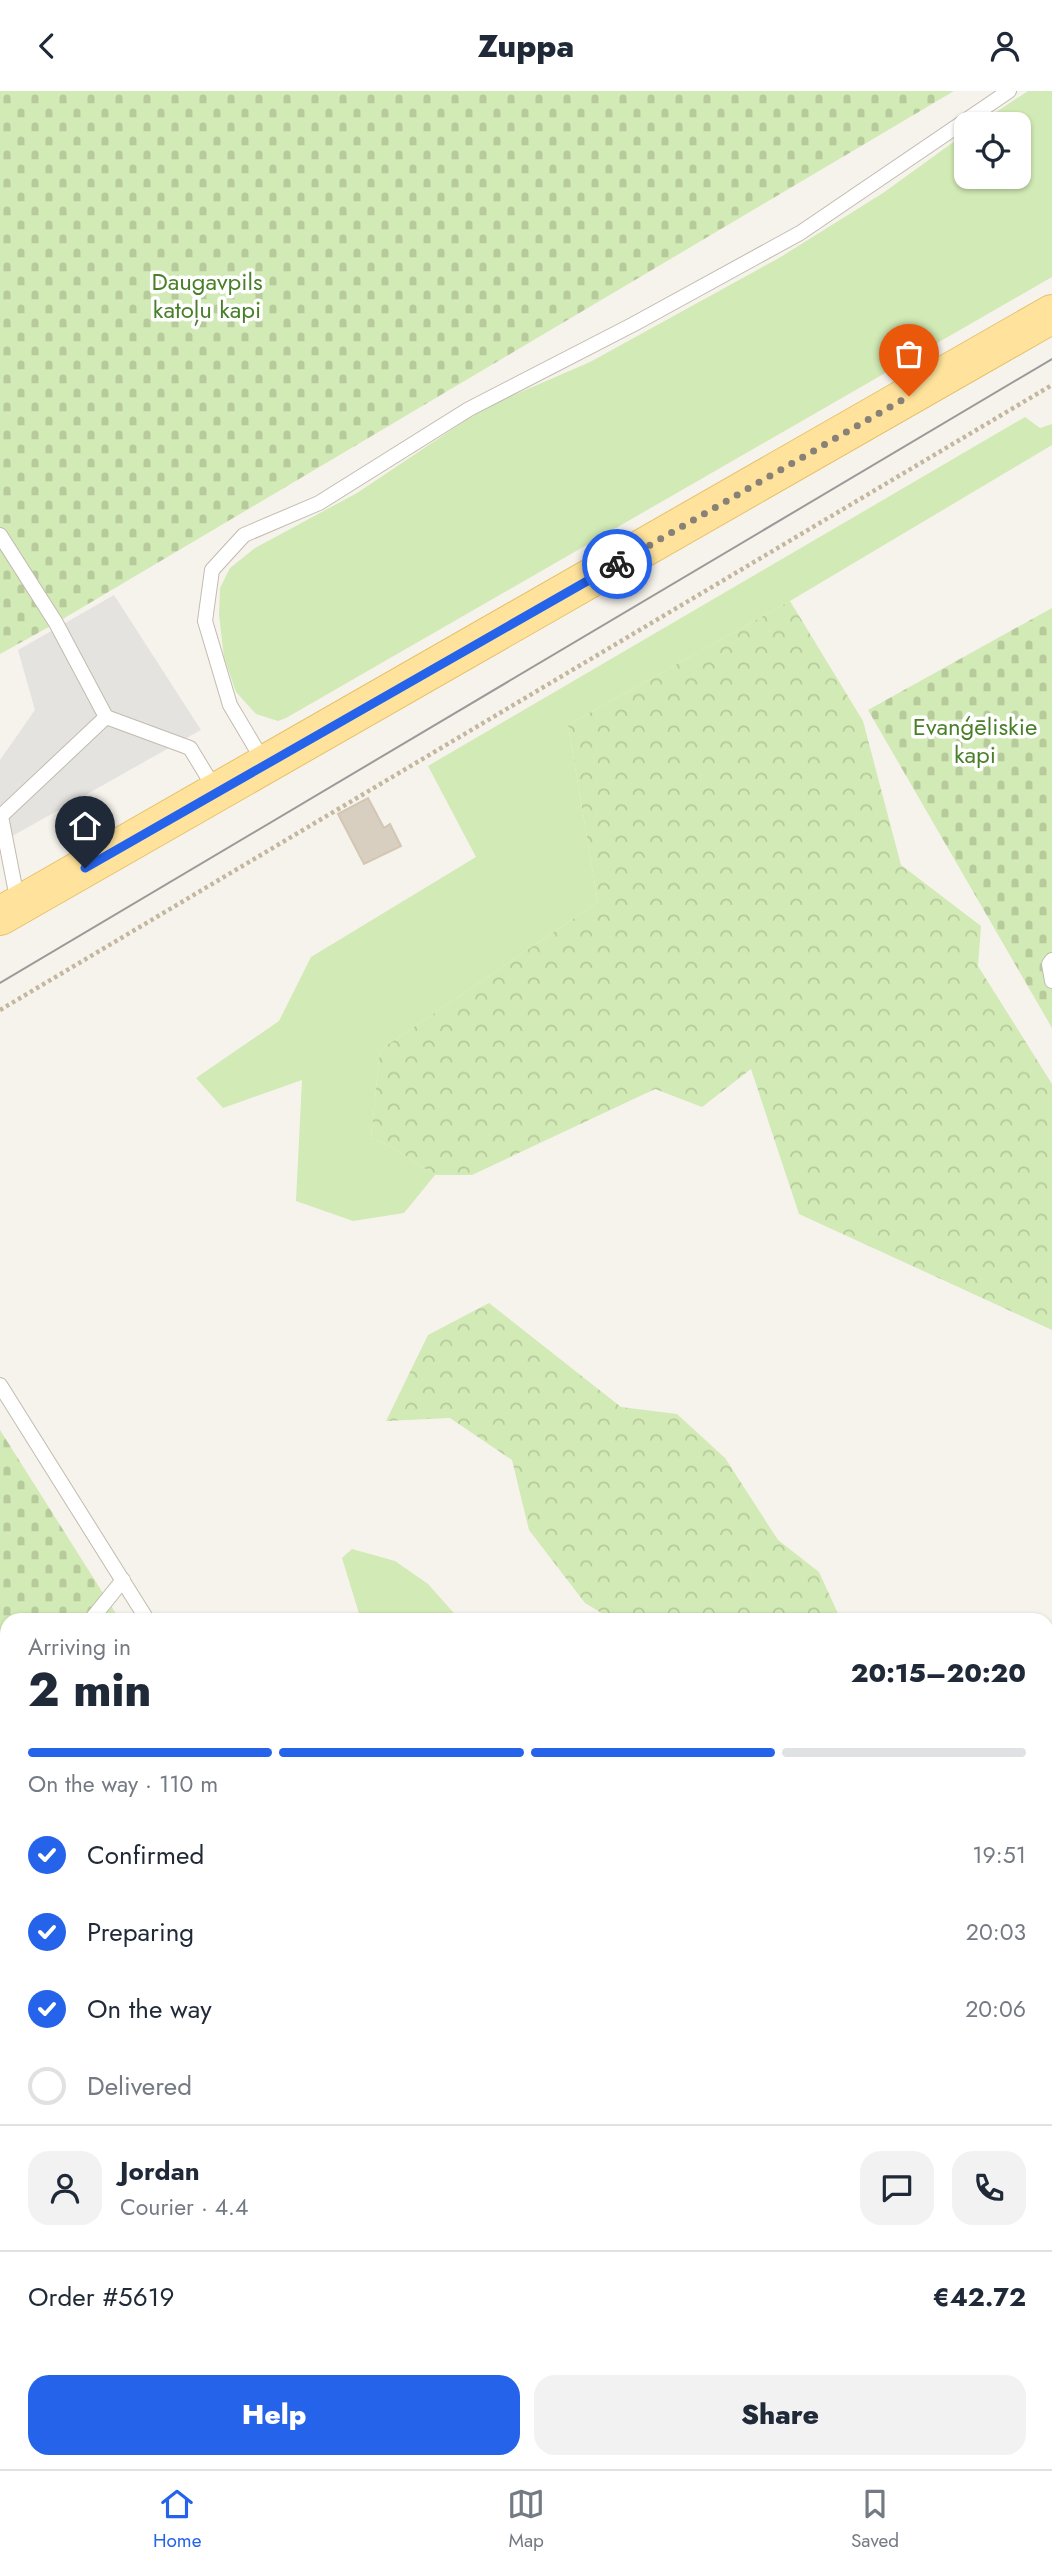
<!DOCTYPE html>
<html lang="en">
<head>
<meta charset="utf-8">
<style>
	:root { --surface:#fff; --page:#f2f2f3; --text:#1f2937; --muted:#747a83; --line:#e0e1e3; --accent:#2563eb }
	body { margin:0; font-family:Jost,sans-serif; background:var(--page); color:var(--text); height:100vh; display:flex; flex-direction:column; font-size:26px; white-space:nowrap }
	* { box-sizing:border-box; margin:0 }
	p { font-size:23px; color:var(--muted) }
	.icon { flex:none; width:38px; height:38px; fill:none; stroke:currentColor; stroke-width:2; stroke-linecap:round; stroke-linejoin:round }
	.map { position:relative; flex:1; overflow:hidden }
	.side { position:absolute; left:0px; top:1522px; width:1054px; height:856px; display:flex; flex-direction:column; background:var(--surface); border-radius:21px 21px 0 0; box-shadow:0 2px 5px #0004 }
	.side>* { flex:none }
	.controls { position:absolute; left:954px; top:21px; display:grid; gap:14px }
	.controls a { display:grid; place-items:center; width:77px; height:77px; border-radius:14px; background:var(--surface); box-shadow:0 2px 5px #0004; font-size:35px }
	.pin { position:absolute; display:grid; place-items:center; width:60px; height:60px; color:#fff; margin:-72px -30px; border-radius:50% 50% 50% 0; rotate:-45deg; box-shadow:0 0 7px #0007 }
	.pin .icon { rotate:45deg }
	.courier { position:absolute; display:grid; place-items:center; width:70px; height:70px; margin:-35px; border:5px solid #2563eb; border-radius:50%; background:#fff; color:#222; box-shadow:0 2px 9px #0007 }
	.headline em { font-style:normal; font-weight:800 }
	.headline div { display:flex; flex-direction:column-reverse }
	.headline { display:flex; align-items:center; justify-content:space-between; height:119px; padding:0 28px }
	h1 { font-size:46px; font-weight:800; line-height:52px }
	.bar { display:grid; grid-template-columns:repeat(4,1fr); gap:10px 7px; align-content:center; height:84px; padding:0 28px }
	.bar i { height:9px; border-radius:5px; background:var(--line) }
	.bar .active { background:var(--accent) }
	.bar p { grid-column:span 4 }
	.line { display:flex; align-items:center; gap:18px; padding:0 28px; border-top:2px solid var(--line) }
	.line div { flex:1 }
	.round { display:grid; place-items:center; flex:none; width:74px; height:74px; border-radius:21px; background:var(--page) }
	ol { padding:0 28px; list-style:none }
	li { display:flex; align-items:center; gap:21px; height:77px }
	li p { margin-inline-start:auto }
	li .icon { padding:7px; border-radius:50%; background:var(--accent); color:#fff; stroke-width:4 }
	li:last-child { color:var(--muted) }
	li i { width:38px; height:38px; border:4px solid var(--line); border-radius:50% }
	.primary-button { display:flex; gap:14px; margin-top:auto; padding:14px 28px }
	.primary-button a { flex:1; height:80px; border-radius:21px; background:var(--accent); color:#fff; font-size:28px; font-weight:800; line-height:80px; text-align:center }
	.primary-button a+a { background:var(--page); color:var(--text) }
	header { display:flex; justify-content:space-between; align-items:center; height:91px; padding:0 28px; background:var(--surface); font-size:32px; font-weight:800 }
	.menu { display:flex; justify-content:space-around; align-items:center; height:98px; border-top:2px solid var(--line); background:var(--surface); font-size:19px; color:var(--muted) }
	.menu a { display:grid; justify-items:center; gap:4px }
	.menu .active { color:var(--accent) }
	.map>svg:first-child { display:block }
	.green { fill:#d2eab5 }
	.forest { fill:url(#forest-crowns) }
	.cemetery { fill:url(#cemetery-stones) }
	.parking { fill:#e5e3e0 }
	.water { fill:url(#water-waves) }
	.lines { fill:none; stroke-linecap:round; stroke-linejoin:round }
	.stream { stroke:#a9d4f2; stroke-width:10 }
	.building { fill:#d8cfc1; stroke:#d3c7b4; stroke-width:2 }
	.service-casing { stroke:#c2bbae; stroke-width:16 }
	.primary-casing { stroke:#e6c16a; stroke-width:40 }
	.path { stroke:#c4b79f; stroke-width:4.5; stroke-dasharray:3.5 3.5; stroke-linecap:butt }
	.service { stroke:#fff; stroke-width:14 }
	.primary { stroke:#ffe39c; stroke-width:38 }
	.tram { stroke:#9a9a9a; stroke-width:2 }
	.done { stroke:#878178; stroke-width:7; stroke-dasharray:0 12.6 }
	.route { stroke:#2563eb; stroke-width:9 }
	.labels { text-anchor:middle; stroke-width:7; stroke-linejoin:round; paint-order:stroke }
	.park-label { font-size:24px; fill:#4a7f2a; stroke:#fff }
</style>
</head>
<body>
<header><svg class="icon" aria-label="back" viewBox="0 0 24 24"><path d="M15 5l-7 7 7 7"/></svg>Zuppa<svg class="icon" aria-label="person" viewBox="0 0 24 24"><circle cx="12" cy="8" r="4"/><path d="M4 21q1-7 8-7t8 7"/></svg></header>
<div class="map">
<svg width="1052" height="2378" viewBox="0 0 1052 2378">
	<defs>
		<pattern id="forest-crowns" width="20" height="18" patternUnits="userSpaceOnUse" patternTransform="scale(1.75)"><rect width="20" height="18" fill="#d2eab5"/><path d="M2 6a3 3 0 1 1 6 0M12 15a3 3 0 1 1 6 0" fill="none" stroke="#b6ca9c"/></pattern>
		<pattern id="cemetery-stones" width="16" height="16" patternUnits="userSpaceOnUse" patternTransform="scale(1.75)"><rect width="16" height="16" fill="#d2eab5"/><path d="M2 7V4a2 2 0 0 1 4 0v3zM10 15v-3a2 2 0 0 1 4 0v3z" fill="#b6ca9c"/></pattern>
		<pattern id="water-waves" width="16" height="10" patternUnits="userSpaceOnUse" patternTransform="scale(1.75)"><rect width="16" height="10" fill="#a9d4f2"/><path d="M0 5q4-4 8 0t8 0" fill="none" stroke="#8caec5"/></pattern>
	</defs>
	<rect width="100%" height="100%" fill="#f6f3ec"/>
	<g class="green">
		<path d="M1028,0H1052V186L286,627L278,630L256,623L236,601L224,566L219,524L220,497L230,477L255,457L357,402L484,317L590,271L779,167L883,102L966,42V86H1018V33H978Z"/>
		<path d="M1025,326L1040,337L1052,333V354L790,510L568,634L598,811L380,959L371,1047L390,1055L435,1084L404,1122L353,1130L296,1110L302,989L223,1017L196,987L279,930L311,866L476,766L428,675Z"/>
		<path d="M352,1458L395,1470L428,1493L460,1529H361L342,1467Z"/>
		<path d="M1052,1589V1887L1047,1905L1046,1596Z"/>
	</g>
	<g class="forest">
		<path d="M790,510L863,630L901,774L981,835L978,875L1052,993V1239L799,1123L751,978L702,1016L655,998L472,1084H435L390,1055L371,1047L380,959L598,811L568,634Z"/>
		<path d="M489,1212L621,1316L677,1323L725,1367L778,1449L819,1481L841,1529H613L585,1512L529,1439L512,1369L450,1327L386,1330L428,1244Z"/>
	</g>
	<g class="cemetery">
		<path d="M0,0H954L56,532L0,563Z"/>
		<path d="M1052,517V937L868,619Z"/>
		<path d="M0,1339L120,1529L7,1530V2371H649L653,2378H0Z"/>
		<path d="M1052,2161V2378H746L747,2371H1046V2165Z"/>
	</g>
	<path class="parking" d="M114,504L201,639L0,752V669L35,619L18,559Z"/>
	<path class="water" d="M1052,2017V2123L1047,2134L1046,2024Z"/>
	<g class="lines">
		<g class="stream">
			<path d="M603,2371L607,2378"/>
			<path d="M237,2378L249,2371"/>
		</g>
	</g>
	<path class="building" d="M368,707L384,737L390,733L401,755L364,773L338,723Z"/>
	<g class="lines">
		<defs>
			<g id="service">
				<path d="M0,444L56,532L106,626"/>
				<path d="M265,673L230,614L205,530L212,479L244,444L319,412L469,318L634,233L800,142L1009,0"/>
				<path d="M18,812L1,725L106,626L190,657L215,698"/>
				<path d="M1052,869L1049,873L1052,890"/>
				<path d="M0,1294L148,1530"/>
				<path d="M90,1530L123,1489"/>
				<path d="M0,1773L7,1762"/>
				<path d="M0,2055L7,2058"/>
				<path d="M0,2179L7,2164"/>
				<path d="M1046,2346L1052,2342"/>
				<path d="M670,2371L674,2378"/>
				<path d="M176,2378L188,2371"/>
				<path d="M995,2378L1006,2371"/>
			</g>
			<path id="primary" d="M0,825L1052,223"/>
		</defs>
		<use href="#service" class="service-casing"/>
		<use href="#primary" class="primary-casing"/>
		<path class="path" d="M0,919L1052,294"/>
		<use href="#service" class="service"/>
		<use href="#primary" class="primary"/>
		<path class="tram" d="M0,892L1052,268"/>
	</g>
	<g class="lines">
		<path class="done" d="M617,473L909,305"/>
		<path class="route" d="M85,777L617,473"/>
	</g>
	<g class="labels">
		<g class="park-label">
			<text x="207" y="199">Daugavpils<tspan x="207" dy="28">katoļu kapi</tspan></text>
			<text x="975" y="644">Evanģēliskie<tspan x="975" dy="28">kapi</tspan></text>
		</g>
	</g>
</svg>
<div class="controls">
<a><svg class="icon" aria-label="locate" viewBox="0 0 24 24"><circle cx="12" cy="12" r="6"/><path d="M12 2v4M12 18v4M2 12h4M18 12h4"/></svg></a>
</div>
<div class="pin" style="left:909px;top:305px;background:#ea580c"><svg class="icon" aria-label="bag" viewBox="0 0 24 24"><path d="M5 8h14l-1 12H6zM9 8a3 3 0 0 1 6 0"/></svg></div>
<div class="pin" style="left:85px;top:777px;background:#1f2937"><svg class="icon" aria-label="home" viewBox="0 0 24 24"><path d="M3 11l9-7 9 7M6 9v11h12V9"/></svg></div>
<div class="courier" style="left:617px;top:473px"><svg class="icon" aria-label="bike" viewBox="0 0 24 24"><circle cx="6" cy="16" r="4"/><circle cx="18" cy="16" r="4"/><path d="M6 16l4-8h5l3 8M10 8l3 8H6M13 5h3"/></svg></div>
<section class="side">
<div class="headline"><div><h1>2 min</h1><p>Arriving in</p></div><em>20:15–20:20</em></div>
<div class="bar"><i class="active"></i><i class="active"></i><i class="active"></i><i></i><p>On the way · 110 m</p></div>
<ol>
<li><svg class="icon" aria-label="check" viewBox="0 0 24 24"><path d="M5 12l5 5 9-10"/></svg>Confirmed<p>19:51</p></li>
<li><svg class="icon" aria-label="check" viewBox="0 0 24 24"><path d="M5 12l5 5 9-10"/></svg>Preparing<p>20:03</p></li>
<li><svg class="icon" aria-label="check" viewBox="0 0 24 24"><path d="M5 12l5 5 9-10"/></svg>On the way<p>20:06</p></li>
<li><i></i>Delivered</li>
</ol>
<div class="line" style="height:126px"><a class="round"><svg class="icon" aria-label="person" viewBox="0 0 24 24"><circle cx="12" cy="8" r="4"/><path d="M4 21q1-7 8-7t8 7"/></svg></a><div><b>Jordan</b><p>Courier · 4.4</p></div><a class="round"><svg class="icon" aria-label="chat" viewBox="0 0 24 24"><path d="M4 5h16v11H9l-5 4z"/></svg></a><a class="round"><svg class="icon" aria-label="phone" viewBox="0 0 24 24"><path d="M5 4h4l2 5-3 2q2 4 5 5l2-3 5 2v4C11 20 4 13 5 4z"/></svg></a></div>
<div class="line" style="height:91px"><div>Order #5619</div><b>€42.72</b></div>
<div class="primary-button"><a>Help</a><a>Share</a></div>
</section>
</div>
<nav class="menu">
<a class="active"><svg class="icon" aria-label="home" viewBox="0 0 24 24"><path d="M3 11l9-7 9 7M6 9v11h12V9"/></svg>Home</a>
<a><svg class="icon" aria-label="map" viewBox="0 0 24 24"><path d="M3 6l6-2 6 2 6-2v14l-6 2-6-2-6 2zM9 4v14M15 6v14"/></svg>Map</a>
<a><svg class="icon" aria-label="saved" viewBox="0 0 24 24"><path d="M7 4h10v16l-5-4-5 4z"/></svg>Saved</a>
</nav>
</body>
</html>
